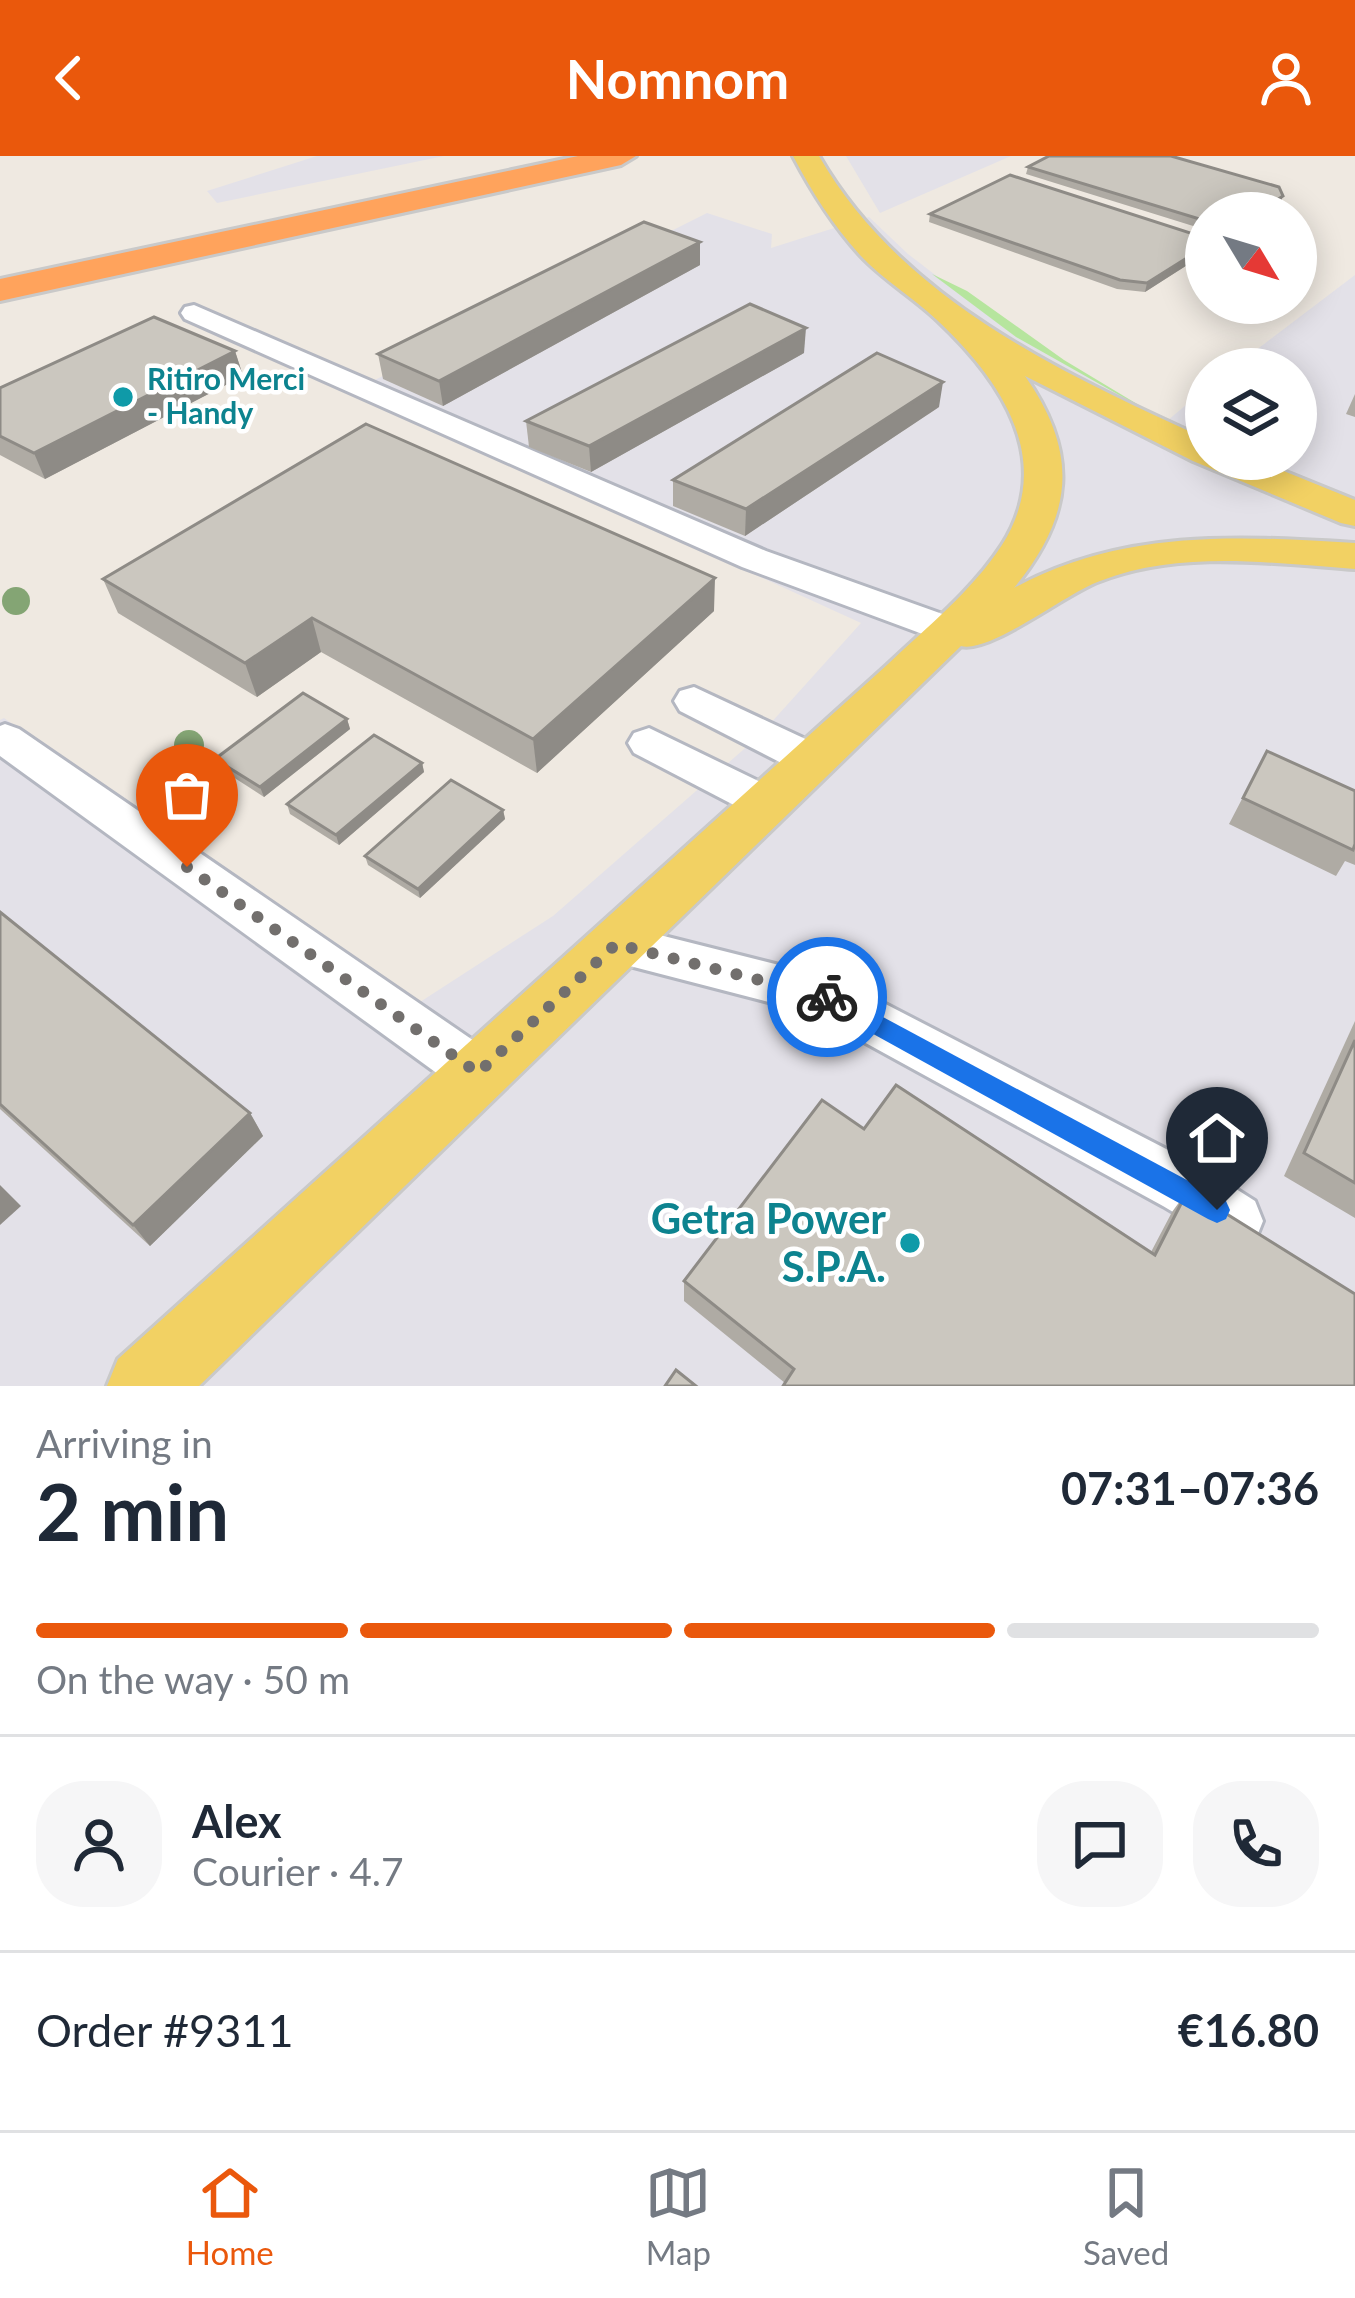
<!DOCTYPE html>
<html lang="en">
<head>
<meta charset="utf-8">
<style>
	:root { --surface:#fff; --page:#f6f6f7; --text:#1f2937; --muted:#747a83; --line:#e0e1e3; --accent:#ea580c }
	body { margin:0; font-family:Lato,sans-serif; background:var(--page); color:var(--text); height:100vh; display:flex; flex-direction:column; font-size:45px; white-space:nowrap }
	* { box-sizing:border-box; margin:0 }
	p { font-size:39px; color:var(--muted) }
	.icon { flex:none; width:66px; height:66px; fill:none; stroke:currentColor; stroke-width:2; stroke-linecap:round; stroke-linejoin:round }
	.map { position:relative; height:1230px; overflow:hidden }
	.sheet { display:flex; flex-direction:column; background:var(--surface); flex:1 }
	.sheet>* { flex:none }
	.needle { width:78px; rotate:128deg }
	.fabs { position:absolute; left:1185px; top:36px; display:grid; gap:24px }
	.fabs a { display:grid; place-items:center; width:132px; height:132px; border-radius:50%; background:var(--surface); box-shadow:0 6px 30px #0003; font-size:60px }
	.pin { position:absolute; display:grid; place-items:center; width:102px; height:102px; color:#fff; margin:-123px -51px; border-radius:50% 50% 50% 0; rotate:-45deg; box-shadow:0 0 12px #0007 }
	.pin .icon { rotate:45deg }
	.courier { position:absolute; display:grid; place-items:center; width:120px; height:120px; margin:-60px; border:9px solid #1a73e8; border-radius:50%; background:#fff; color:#222; box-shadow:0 3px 15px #0007 }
	.head em { font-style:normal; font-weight:700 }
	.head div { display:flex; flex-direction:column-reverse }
	.head { display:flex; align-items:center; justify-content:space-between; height:204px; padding:0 36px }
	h1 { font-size:78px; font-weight:700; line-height:90px }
	.bar { display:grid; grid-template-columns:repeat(4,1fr); gap:18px 12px; align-content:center; height:144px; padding:0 36px }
	.bar i { height:15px; border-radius:9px; background:var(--line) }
	.bar .selected { background:var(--accent) }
	.bar p { grid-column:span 4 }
	.line { display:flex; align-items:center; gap:30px; padding:0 36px; border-top:3px solid var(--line) }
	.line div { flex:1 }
	.round { display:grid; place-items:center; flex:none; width:126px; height:126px; border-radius:48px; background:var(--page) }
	header { display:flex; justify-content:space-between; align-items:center; height:156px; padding:0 36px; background:var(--accent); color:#fff; font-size:54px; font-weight:700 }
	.tab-bar { display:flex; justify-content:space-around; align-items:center; height:168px; border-top:3px solid var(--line); background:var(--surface); font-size:33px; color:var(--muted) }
	.tab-bar a { display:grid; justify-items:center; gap:6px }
	.tab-bar .selected { color:var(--accent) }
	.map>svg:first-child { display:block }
	.industrial { fill:#e3e1e8 }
	.green { fill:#b6e59e }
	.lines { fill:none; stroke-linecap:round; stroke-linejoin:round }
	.minor-casing { stroke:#b4b7c1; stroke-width:6 }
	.major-casing { stroke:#c9c9c9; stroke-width:6 }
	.highway-casing { stroke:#c9c9c9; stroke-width:6 }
	.minor { fill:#fff; fill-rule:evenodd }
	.major { fill:#f2d163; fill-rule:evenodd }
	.highway { fill:#ffa35c; fill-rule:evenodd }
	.tree { fill:#84a574 }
	.wall { fill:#afaba4 }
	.shaded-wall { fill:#8e8b86 }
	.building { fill:#cbc7bf; stroke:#8e8b86; stroke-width:3 }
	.route { fill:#1a73e8 }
	.done { stroke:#726f6d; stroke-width:12; stroke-dasharray:0 21.6 }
	.culture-dot { fill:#0f9aa8; stroke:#fff; stroke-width:4.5 }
	.labels { text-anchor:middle; stroke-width:9; stroke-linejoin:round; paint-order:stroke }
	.far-culture-label { font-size:30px; font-weight:bold; fill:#0d838f; stroke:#fff; text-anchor:start }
	.near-culture-label { font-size:42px; font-weight:bold; fill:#0d838f; stroke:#fff; text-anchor:end }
</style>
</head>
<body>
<header><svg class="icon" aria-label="back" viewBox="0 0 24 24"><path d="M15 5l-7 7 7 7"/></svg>Nomnom<svg class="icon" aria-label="person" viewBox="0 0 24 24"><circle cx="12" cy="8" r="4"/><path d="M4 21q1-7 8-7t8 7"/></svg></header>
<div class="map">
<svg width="1355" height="1230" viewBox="0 0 1355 1230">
	<rect width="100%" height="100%" fill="#efe9e1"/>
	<g class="industrial">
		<path d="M317,0H444L217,47L207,35Z"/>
		<path d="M846,0H1011L880,57Z"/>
		<path d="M707,57L772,78L771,92L869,61L908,98L1016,181L1167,265L1206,232V303H1296V213H1231L1355,119V1230H0V564L4,562L417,848L553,760L759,580L861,467L353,235Z"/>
	</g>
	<path class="green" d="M932,118L967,135L1064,204L1167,266L1016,181Z"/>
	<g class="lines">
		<defs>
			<g id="minor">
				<path d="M194,149L766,395L962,465L968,474L962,483H936L742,411L185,163L181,157L185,151Z"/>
				<path d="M694,531L829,594L835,605L829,616L814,620L799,616L680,555L674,545L680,535Z"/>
				<path d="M5,568L19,573L496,900L504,917L496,934L478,941L460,934L0,600V570Z"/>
				<path d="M649,572L783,637L790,648L783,659L768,664L753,659L634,597L628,587L634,577Z"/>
				<path d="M616,768L839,824L1203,1012L1255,1045L1263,1065L1255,1085L1235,1093L1163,1050L811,857L599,802L592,788L599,774Z"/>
			</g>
			<path id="major" d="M793,0H819C901,143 1061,217 1206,283V303H1254L1355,344V370L1341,367L1193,305L1025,220C1079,297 1074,359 1014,432C1123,373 1236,380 1355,387V413C1271,407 1180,394 1100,425C1066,437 990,498 961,490L199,1230H107L118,1203L887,509C927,471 972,435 1002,389C1056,304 1001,224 937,164C913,141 883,124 860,99C832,68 812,36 793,0Z"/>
			<path id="highway" d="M578,0H636L621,9L0,145V123Z"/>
		</defs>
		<use href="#minor" class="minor-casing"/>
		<use href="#major" class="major-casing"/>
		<use href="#highway" class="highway-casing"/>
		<use href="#minor" class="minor"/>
		<use href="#major" class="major"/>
		<use href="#highway" class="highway"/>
	</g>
	<g class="tree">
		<circle cx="16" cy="445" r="14"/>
		<circle cx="189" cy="589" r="15"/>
	</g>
	<g class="wall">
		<path d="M1028,11L1280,48L1206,57V74L1026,18Z"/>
		<path d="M930,58L1206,82V97L1145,136L1117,133L929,66Z"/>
		<path d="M700,86V109L443,250L383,223L378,198Z"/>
		<path d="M235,195L243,220L45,323L0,299V232Z"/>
		<path d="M804,197L591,316L529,291L526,265Z"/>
		<path d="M1355,238V261L1346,258Z"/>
		<path d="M939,251L745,380L673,350V324Z"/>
		<path d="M103,423L714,455L537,617L321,496L257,541L118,457Z"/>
		<path d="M347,563L350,573L264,641L219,612L215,603Z"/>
		<path d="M1267,595L1355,635V709L1345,705L1336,720L1229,668Z"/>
		<path d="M422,607L424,616L339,689L290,658L287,648Z"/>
		<path d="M503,654L505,663L420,742L368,709L365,700Z"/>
		<path d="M0,756L250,957L263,980L150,1090L0,953Z"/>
		<path d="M1355,865V1062L1284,1020Z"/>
		<path d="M864,973L1151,1096L1172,1056L1188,1034L1355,1138L785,1227L684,1145V1125Z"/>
	</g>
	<g class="shaded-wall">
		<path d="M1283,40L1280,48L1267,57H1257Z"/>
		<path d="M700,86V109L443,250L439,225Z"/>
		<path d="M1206,90V97L1145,136L1147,127Z"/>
		<path d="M806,172L804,197L591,316L589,290Z"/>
		<path d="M235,195L243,220L45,323L34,297Z"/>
		<path d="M943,226L939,251L745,380L746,353Z"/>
		<path d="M715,422L714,455L537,617L533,583Z"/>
		<path d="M312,462L321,496L257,541L245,507Z"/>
		<path d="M347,563L350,573L264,641L260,631Z"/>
		<path d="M422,607L424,616L339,689L336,679Z"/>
		<path d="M503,654L505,663L420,742L418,733Z"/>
		<path d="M250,957L263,980L150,1090L133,1069Z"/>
		<path d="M0,1029L21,1050L0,1069Z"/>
	</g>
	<g class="building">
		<path d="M1049,0H1171L1279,31L1283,40L1257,57H1206V65L1028,11Z"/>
		<path d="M1010,19L1206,82V90L1147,127L1120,124L930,58Z"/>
		<path d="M644,66L700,86L439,225L378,198Z"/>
		<path d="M750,148L806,172L589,290L526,265Z"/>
		<path d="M154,161L235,195L34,297L0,280V232Z"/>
		<path d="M877,197L943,226L746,353L673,324Z"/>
		<path d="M366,268L715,422L533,583L312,462L245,507L103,423Z"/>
		<path d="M303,537L347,563L260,631L215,603Z"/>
		<path d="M374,579L422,607L336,679L287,648Z"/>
		<path d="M1267,595L1355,635V688L1353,694L1243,642Z"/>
		<path d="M451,624L503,654L418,733L365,700Z"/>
		<path d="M0,756L250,957L133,1069L0,948Z"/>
		<path d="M1355,884V1027L1304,997Z"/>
		<path d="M896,929L1155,1099L1188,1034L1355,1138V1230H783L794,1213L684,1125L822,944L864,973Z"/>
		<path d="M676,1214L696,1230H665Z"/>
	</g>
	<path class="route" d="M827,831L1226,1045L1230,1054L1226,1063L1217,1067L1208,1063L819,848L815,841Z"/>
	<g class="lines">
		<path class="done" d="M187,711L478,917L616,788L827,841"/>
	</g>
	<g class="culture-dot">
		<circle cx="123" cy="241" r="12"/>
		<circle cx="910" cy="1087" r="12"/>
	</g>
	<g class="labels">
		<g class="far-culture-label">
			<text x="147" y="234">Ritiro Merci<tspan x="147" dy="34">- Handy</tspan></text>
		</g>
		<g class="near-culture-label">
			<text x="886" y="1078">Getra Power<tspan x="886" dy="48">S.P.A.</tspan></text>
		</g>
	</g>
</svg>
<div class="fabs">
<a><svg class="needle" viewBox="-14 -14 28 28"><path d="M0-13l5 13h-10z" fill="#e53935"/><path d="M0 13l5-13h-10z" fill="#747a83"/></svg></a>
<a><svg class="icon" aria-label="layers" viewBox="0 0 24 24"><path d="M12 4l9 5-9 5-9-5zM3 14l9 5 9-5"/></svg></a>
</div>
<div class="pin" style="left:187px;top:711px;background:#ea580c"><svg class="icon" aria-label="bag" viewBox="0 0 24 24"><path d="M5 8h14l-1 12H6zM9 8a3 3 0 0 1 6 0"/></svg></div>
<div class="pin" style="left:1217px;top:1054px;background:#1f2937"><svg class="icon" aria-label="home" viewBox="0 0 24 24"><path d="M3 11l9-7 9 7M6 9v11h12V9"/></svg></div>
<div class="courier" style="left:827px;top:841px"><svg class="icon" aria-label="bike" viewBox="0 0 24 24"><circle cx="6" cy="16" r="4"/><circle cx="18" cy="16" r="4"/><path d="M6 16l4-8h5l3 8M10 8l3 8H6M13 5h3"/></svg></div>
</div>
<section class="sheet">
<div class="head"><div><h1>2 min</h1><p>Arriving in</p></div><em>07:31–07:36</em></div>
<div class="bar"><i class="selected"></i><i class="selected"></i><i class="selected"></i><i></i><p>On the way · 50 m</p></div>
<div class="line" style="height:216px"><a class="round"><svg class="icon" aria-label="person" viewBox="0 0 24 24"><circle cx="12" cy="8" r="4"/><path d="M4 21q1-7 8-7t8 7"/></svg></a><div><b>Alex</b><p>Courier · 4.7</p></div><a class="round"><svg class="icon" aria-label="chat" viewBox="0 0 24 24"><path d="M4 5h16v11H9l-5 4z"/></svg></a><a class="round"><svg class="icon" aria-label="phone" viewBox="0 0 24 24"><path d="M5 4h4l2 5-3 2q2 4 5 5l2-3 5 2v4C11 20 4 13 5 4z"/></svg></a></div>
<div class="line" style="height:156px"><div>Order #9311</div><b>€16.80</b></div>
</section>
<nav class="tab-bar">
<a class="selected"><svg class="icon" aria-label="home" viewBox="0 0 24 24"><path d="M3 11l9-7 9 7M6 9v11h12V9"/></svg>Home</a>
<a><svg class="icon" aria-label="map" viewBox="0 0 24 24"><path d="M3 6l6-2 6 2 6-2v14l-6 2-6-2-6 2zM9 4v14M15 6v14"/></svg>Map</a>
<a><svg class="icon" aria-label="saved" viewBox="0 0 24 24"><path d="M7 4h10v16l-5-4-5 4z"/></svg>Saved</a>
</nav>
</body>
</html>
